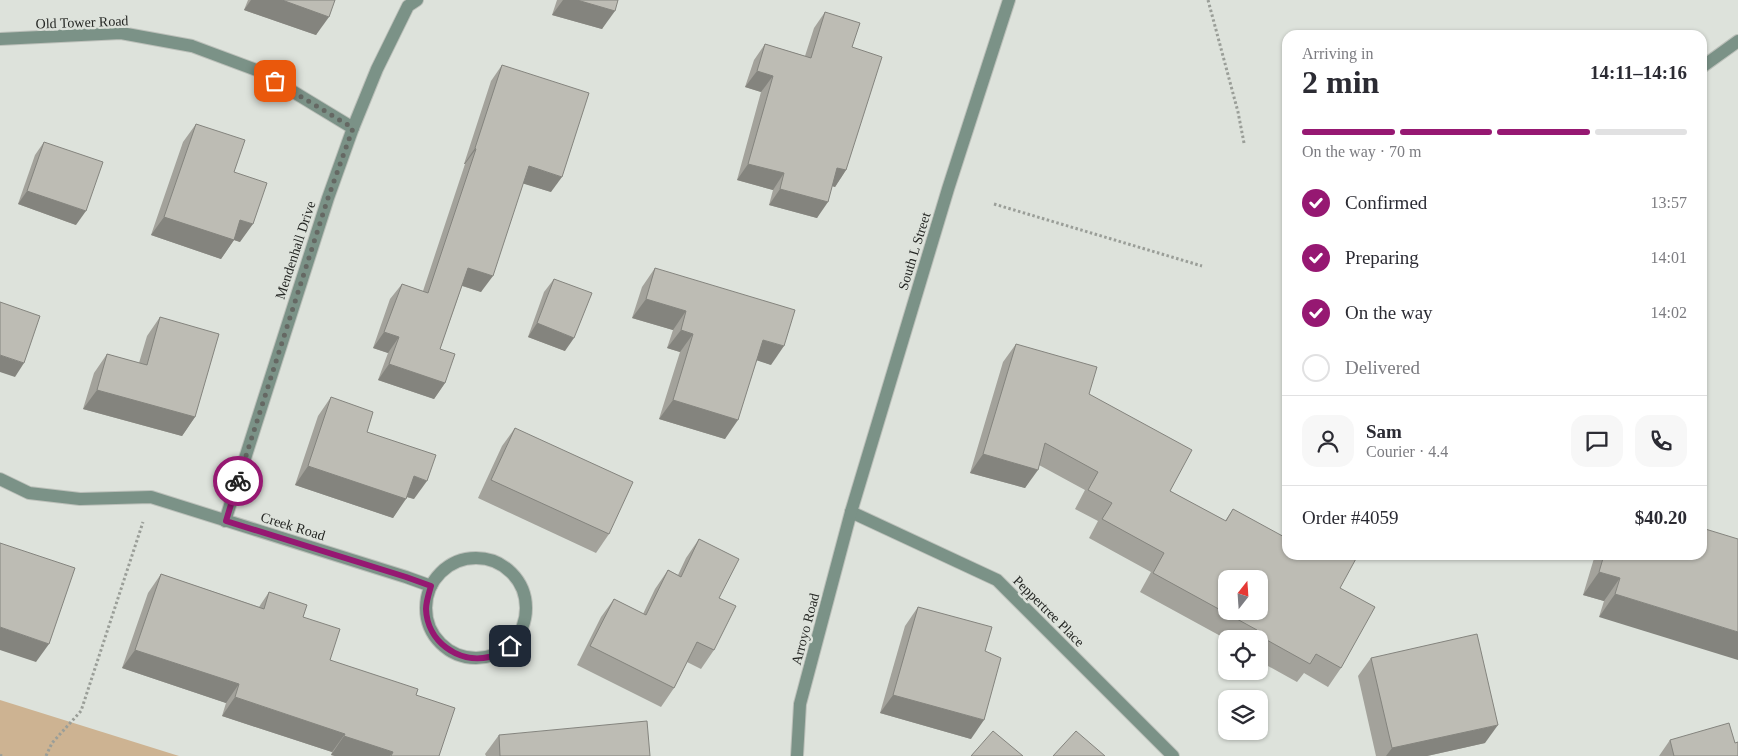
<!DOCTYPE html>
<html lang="en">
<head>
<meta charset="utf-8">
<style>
	:root { --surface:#fff; --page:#f7f7f7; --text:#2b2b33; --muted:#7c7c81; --line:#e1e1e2; --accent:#961872 }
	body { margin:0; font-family:"Times New Roman",serif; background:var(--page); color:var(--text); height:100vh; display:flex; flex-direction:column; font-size:19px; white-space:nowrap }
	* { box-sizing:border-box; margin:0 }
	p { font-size:16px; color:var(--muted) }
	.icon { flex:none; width:28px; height:28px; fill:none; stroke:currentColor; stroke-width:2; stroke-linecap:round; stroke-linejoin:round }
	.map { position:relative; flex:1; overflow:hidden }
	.panel { position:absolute; left:1282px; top:30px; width:425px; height:530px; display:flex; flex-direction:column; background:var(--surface); border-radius:15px; box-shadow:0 1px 4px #0004 }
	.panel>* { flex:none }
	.needle { width:32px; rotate:17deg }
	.buttons { position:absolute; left:1218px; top:570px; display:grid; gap:10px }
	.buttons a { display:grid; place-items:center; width:50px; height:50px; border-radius:10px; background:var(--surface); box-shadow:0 1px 4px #0004; font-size:25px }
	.pin { position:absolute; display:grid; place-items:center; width:42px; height:42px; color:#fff; margin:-21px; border-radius:10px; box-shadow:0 2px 8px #0006 }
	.courier { position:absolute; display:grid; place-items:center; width:50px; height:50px; margin:-25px; border:4px solid #961872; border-radius:50%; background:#fff; color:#222; box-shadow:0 1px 6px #0007 }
	.summary em { font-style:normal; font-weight:700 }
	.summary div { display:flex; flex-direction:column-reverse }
	.summary { display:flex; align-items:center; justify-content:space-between; height:85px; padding:0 20px }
	h1 { font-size:32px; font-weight:700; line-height:38px }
	.bar { display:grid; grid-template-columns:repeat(4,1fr); gap:8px 5px; align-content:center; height:60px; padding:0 20px }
	.bar i { height:6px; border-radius:4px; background:var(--line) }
	.bar .current { background:var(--accent) }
	.bar p { grid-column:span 4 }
	.line { display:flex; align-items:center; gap:12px; padding:0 20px; border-top:1px solid var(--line) }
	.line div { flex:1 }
	.round { display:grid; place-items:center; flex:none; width:52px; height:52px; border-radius:15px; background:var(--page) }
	ol { padding:0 20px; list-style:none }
	li { display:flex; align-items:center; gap:15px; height:55px }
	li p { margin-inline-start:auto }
	li .icon { padding:5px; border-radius:50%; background:var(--accent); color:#fff; stroke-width:4 }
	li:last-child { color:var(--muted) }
	li i { width:28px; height:28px; border:2px solid var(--line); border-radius:50% }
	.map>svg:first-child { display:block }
	.green { fill:#cdb392 }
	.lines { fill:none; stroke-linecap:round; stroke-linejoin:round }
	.minor-casing { stroke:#bcc0ba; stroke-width:14 }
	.path { stroke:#9a9e98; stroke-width:3; stroke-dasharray:2.5 2.5; stroke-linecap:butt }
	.minor { stroke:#7b9287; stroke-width:12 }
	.wall { fill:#a3a29b }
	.shaded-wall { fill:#84847e }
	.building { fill:#bdbcb4; stroke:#84847e; fill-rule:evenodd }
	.done { stroke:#656863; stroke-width:5; stroke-dasharray:0 9 }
	.route { stroke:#961872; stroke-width:6 }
	.labels { text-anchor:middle; stroke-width:5; stroke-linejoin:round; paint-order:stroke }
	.street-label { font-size:14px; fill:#242623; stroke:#dde2db }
</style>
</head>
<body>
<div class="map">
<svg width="1738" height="756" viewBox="0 0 1738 756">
	<rect width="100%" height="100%" fill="#dde2db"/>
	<path class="green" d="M0,700L179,756H0Z"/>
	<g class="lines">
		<defs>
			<g id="minor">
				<path d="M0,39L121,33L192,46L259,71L353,128"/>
				<path d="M1702,67L1738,41"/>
				<path d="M0,479L29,493L80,499L151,497L406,577L431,586"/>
				<path d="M851,512L997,580L1173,756"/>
				<path d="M225,521L328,198L353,128L377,69L408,6L417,0"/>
				<circle cx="476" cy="608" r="50"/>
				<path d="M797,756L800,704L851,512L948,189L1009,0"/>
			</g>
		</defs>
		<use href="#minor" class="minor-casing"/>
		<g class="path">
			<path d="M1208,0L1238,112L1244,143"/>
			<path d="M994,204L1202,266"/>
			<path d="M0,755L2,756"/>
			<path d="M46,756L52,743L81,711L143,522"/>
		</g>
		<use href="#minor" class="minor"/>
	</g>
	<g class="wall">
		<path d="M248,0H335L316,35L244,10Z"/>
		<path d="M557,0H618L602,29L552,15Z"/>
		<path d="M825,12L852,47L846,170L835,187L832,186L817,218L769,205L773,190L737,180L761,92L745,87L754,60L765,44L805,56L814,28Z"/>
		<path d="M502,65L551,192L523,183L481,292L462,286L440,349L445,383L434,399L378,380L388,353L373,348L390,299L402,284L423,291L465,164H464L491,81Z"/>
		<path d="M196,124L234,172L240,242L234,240L221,259L151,235L183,142Z"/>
		<path d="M44,142L76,225L18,204L35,155Z"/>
		<path d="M655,268L771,365L757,360L725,439L659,419L680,352L667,348L673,330L632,318L642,287Z"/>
		<path d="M554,279L565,351L528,337L544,292Z"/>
		<path d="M160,317L195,417L182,436L83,409L94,373L107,354L139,363L147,336Z"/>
		<path d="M1016,344L1089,394L1170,491L1225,521L1233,509L1340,588L1341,668L1328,687L1304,673L1297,682L1259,661V639H1226L1140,592L1151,572L1089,538L1098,521L1075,509L1085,490L1039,465L1025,488L970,473L1003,362Z"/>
		<path d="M331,397L367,432L414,499L406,497L393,518L295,485L318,416Z"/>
		<path d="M515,428L609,534L596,553L478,498L502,446Z"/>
		<path d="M699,539L719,598L714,650L701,669L687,662L674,688L661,707L577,665L601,617L614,599L643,614L655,589L668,570L678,575L686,558Z"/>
		<path d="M1595,555H1702L1599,617L1604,601L1583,595Z"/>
		<path d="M161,574L259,607L269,592L303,617L330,660L416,695L439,756H335L331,755L332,752L222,716L226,703L122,668L148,593Z"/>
		<path d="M918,607L971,739L880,713L905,626Z"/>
		<path d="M1371,658L1485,743L1427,756H1376L1358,676Z"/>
		<path d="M499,735L650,756H486L485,754Z"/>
		<path d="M1670,740L1738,756H1659Z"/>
	</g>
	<g class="shaded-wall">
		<path d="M251,0H282L329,17L316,35L244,10Z"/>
		<path d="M563,0H577L615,11L602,29L552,15Z"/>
		<path d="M757,71L773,76L761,92L745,87Z"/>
		<path d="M475,148L476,149L465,164H464Z"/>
		<path d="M748,164L784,173L773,190L737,180Z"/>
		<path d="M529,166L562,177L551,192L518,182Z"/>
		<path d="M837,168L846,170L835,187L826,184Z"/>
		<path d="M780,189L828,202L817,218L769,205Z"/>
		<path d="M27,191L86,211L76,225L18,204Z"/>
		<path d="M164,217L240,220L253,224L240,242L234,240L221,259L151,235Z"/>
		<path d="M468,268L493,276L481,292L457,284Z"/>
		<path d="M646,299L686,311L673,330L632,318Z"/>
		<path d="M537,323L574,338L565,351L528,337Z"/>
		<path d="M681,330L693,334L680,352L667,348Z"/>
		<path d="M384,332L399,337L388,353L373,348Z"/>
		<path d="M763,340L784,346L771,365L750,358Z"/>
		<path d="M0,355L24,363L15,377L0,372Z"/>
		<path d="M389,364L445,383L434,399L378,380Z"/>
		<path d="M97,390L195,417L182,436L83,409Z"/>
		<path d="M673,400L738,420L725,439L659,419Z"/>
		<path d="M983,454L1038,470L1025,488L970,473Z"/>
		<path d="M308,466L406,499L393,518L295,485Z"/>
		<path d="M414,476L427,481L414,499L401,495Z"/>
		<path d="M1599,572L1620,578L1604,601L1583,595Z"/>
		<path d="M1615,594L1738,632V660L1599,617Z"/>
		<path d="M0,627L49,644L36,662L0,650Z"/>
		<path d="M135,650L239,684L226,703L122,668Z"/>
		<path d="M893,695L984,720L971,739L880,713Z"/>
		<path d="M235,697L345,734L332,752L222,716Z"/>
		<path d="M1498,725L1485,743L1427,756H1386L1392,748Z"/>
		<path d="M344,736L393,752L390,756H335L331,755Z"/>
	</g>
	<g class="building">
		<path d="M282,0H335L329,17Z"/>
		<path d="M577,0H618L615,11Z"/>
		<path d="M825,12L860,23L852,47L882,57L846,170L837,168L828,202L780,189L784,173L748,164L773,76L757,71L765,44L811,58Z"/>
		<path d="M502,65L589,93L562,177L529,166L493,276L468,268L440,349L455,354L445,383L389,364L399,337L384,332L402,284L428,293L476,149L475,148Z"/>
		<path d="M196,124L245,140L234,172L267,183L253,224L240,220L234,240L164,217Z"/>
		<path d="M44,142L103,162L86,211L27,191Z"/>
		<path d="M655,268L795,310L784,346L763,340L738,420L673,400L693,334L681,330L686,311L646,299Z"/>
		<path d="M554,279L592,293L574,338L537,323Z"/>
		<path d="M0,302L40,316L24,363L0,355Z"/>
		<path d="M160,317L219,334L195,417L97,390L107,354L147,365Z"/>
		<path d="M1016,344L1097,367L1089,394L1192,450L1170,491L1226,521L1233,509L1288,539V555H1358L1340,588L1375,607L1341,668L1316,654L1310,664L1256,634L1257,630L1153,573L1164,553L1102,519L1112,503L1088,490L1098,472L1045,443L1038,470L983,454ZM1226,579H1259V611H1226Z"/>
		<path d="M331,397L373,412L367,432L436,455L427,481L414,476L406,499L308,466Z"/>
		<path d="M515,428L633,482L609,534L491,480Z"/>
		<path d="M1702,528L1738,539V632L1615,594L1620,578L1599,572L1604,555H1702Z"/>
		<path d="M699,539L739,559L719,598L736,606L714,650L697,642L674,688L590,646L614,599L646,615L668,570L681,577Z"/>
		<path d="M0,543L75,568L49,644L0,627Z"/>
		<path d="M161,574L264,609L269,592L307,605L303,617L340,629L330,660L418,689L416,695L455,708L439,756H391L393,752L344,736L345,734L235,697L239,684L135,650Z"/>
		<path d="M918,607L992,627L985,651L1001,658L984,720L893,695Z"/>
		<path d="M1477,634L1498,725L1392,748L1371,658Z"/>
		<path d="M647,721L650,756H500L499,735Z"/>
		<path d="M1729,723L1735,743L1738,742V756H1674L1670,740Z"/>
		<path d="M993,731L1023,756H971Z"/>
		<path d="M1076,731L1105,756H1053Z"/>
	</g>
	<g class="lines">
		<path class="done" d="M238,481L328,198L353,128L275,81"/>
		<path class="route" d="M238,481L226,521L406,577L431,586C429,593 426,602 426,609C427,641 458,664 489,657C496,656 504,650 510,646"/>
	</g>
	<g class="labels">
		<g class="street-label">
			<text transform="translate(82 22) rotate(-2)" y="5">Old Tower Road</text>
			<text transform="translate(295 250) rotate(-72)" y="5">Mendenhall Drive</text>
			<text transform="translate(914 251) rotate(-73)" y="5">South L Street</text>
			<text transform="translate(293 526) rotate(17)" y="5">Creek Road</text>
			<text transform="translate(1049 611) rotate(45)" y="5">Peppertree Place</text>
			<text transform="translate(805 629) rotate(-75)" y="5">Arroyo Road</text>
		</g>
	</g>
</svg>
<div class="buttons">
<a><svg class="needle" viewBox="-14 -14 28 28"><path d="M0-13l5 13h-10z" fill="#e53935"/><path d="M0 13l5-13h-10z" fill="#7c7c81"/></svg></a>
<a><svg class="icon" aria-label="locate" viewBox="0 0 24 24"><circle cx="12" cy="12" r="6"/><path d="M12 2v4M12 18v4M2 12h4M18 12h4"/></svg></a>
<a><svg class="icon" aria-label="layers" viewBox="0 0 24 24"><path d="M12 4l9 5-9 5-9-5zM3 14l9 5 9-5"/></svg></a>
</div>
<div class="pin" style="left:275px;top:81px;background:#ea580c"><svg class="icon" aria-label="bag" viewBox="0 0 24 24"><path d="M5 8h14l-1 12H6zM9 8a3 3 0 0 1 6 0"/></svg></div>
<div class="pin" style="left:510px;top:646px;background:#1f2937"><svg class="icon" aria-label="home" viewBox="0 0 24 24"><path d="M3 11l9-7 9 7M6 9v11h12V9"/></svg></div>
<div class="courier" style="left:238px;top:481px"><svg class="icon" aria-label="bike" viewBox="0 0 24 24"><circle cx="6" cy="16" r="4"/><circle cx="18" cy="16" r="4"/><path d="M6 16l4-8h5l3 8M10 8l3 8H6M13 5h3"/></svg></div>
<section class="panel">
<div class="summary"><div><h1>2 min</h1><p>Arriving in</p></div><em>14:11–14:16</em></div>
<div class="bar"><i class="current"></i><i class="current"></i><i class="current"></i><i></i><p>On the way · 70 m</p></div>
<ol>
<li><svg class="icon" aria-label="check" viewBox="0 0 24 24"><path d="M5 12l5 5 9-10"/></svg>Confirmed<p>13:57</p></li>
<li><svg class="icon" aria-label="check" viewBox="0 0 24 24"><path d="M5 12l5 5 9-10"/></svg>Preparing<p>14:01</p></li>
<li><svg class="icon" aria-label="check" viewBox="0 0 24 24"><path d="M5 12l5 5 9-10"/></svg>On the way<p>14:02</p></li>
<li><i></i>Delivered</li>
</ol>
<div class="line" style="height:90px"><a class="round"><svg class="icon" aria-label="person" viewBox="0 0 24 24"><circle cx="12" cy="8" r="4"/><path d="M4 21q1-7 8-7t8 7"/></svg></a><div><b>Sam</b><p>Courier · 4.4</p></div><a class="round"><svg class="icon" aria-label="chat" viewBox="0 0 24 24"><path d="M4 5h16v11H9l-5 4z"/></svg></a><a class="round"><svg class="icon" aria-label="phone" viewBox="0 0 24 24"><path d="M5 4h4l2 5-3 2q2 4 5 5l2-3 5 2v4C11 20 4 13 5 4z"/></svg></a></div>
<div class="line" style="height:65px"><div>Order #4059</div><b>$40.20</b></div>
</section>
</div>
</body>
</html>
